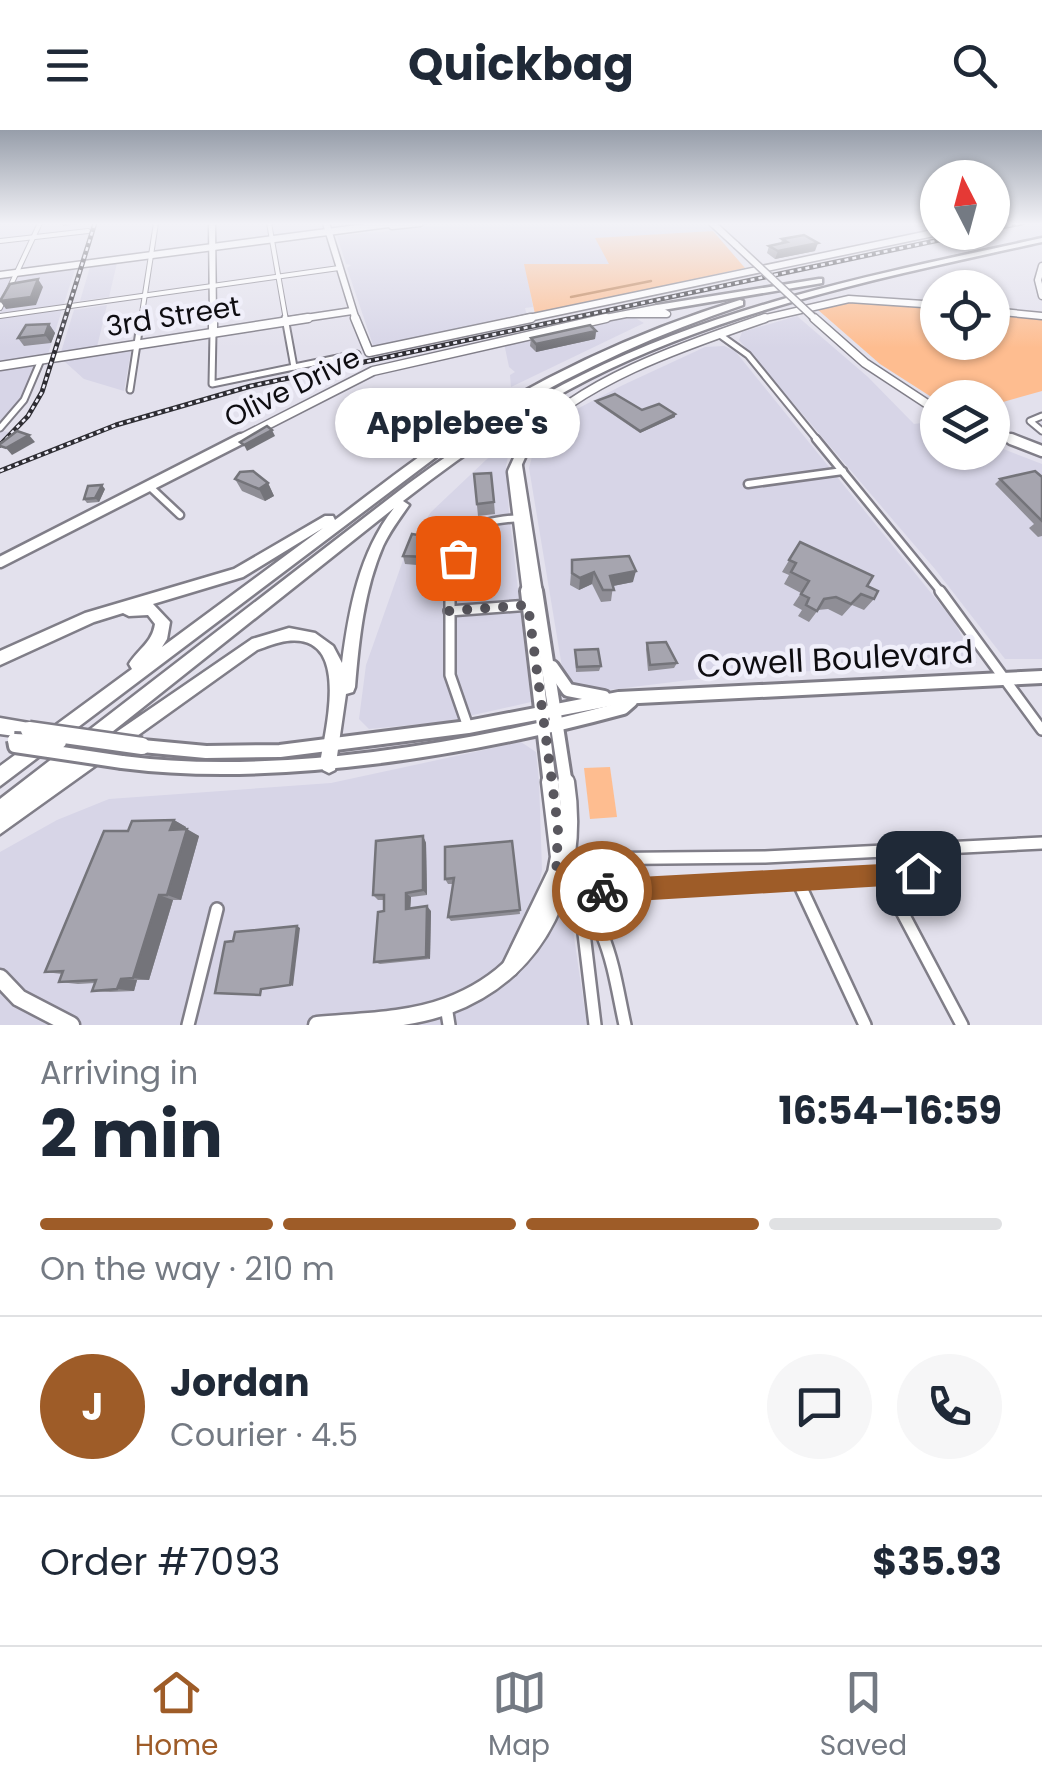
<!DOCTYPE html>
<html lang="en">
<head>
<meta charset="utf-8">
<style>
	:root { --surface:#fff; --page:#f6f6f7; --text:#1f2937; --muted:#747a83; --line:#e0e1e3; --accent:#9e5c28 }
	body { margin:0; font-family:Poppins,sans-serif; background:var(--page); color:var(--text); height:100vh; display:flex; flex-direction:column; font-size:38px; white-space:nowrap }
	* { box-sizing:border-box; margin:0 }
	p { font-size:32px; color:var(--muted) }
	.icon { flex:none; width:55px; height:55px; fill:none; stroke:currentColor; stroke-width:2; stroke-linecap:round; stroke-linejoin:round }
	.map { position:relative; height:895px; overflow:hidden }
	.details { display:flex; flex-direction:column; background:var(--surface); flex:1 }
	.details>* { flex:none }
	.needle { width:65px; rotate:354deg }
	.fabs { position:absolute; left:920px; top:30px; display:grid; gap:20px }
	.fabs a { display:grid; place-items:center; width:90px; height:90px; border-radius:50%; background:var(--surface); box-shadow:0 2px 8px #0004; font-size:50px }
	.pin { position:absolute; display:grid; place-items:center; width:85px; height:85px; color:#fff; margin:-42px; border-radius:20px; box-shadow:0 5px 15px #0006 }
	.courier { position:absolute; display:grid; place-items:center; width:100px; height:100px; margin:-50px; border:8px solid #9e5c28; border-radius:50%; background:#fff; color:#222; box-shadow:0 2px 12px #0007 }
	.bubble { position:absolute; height:70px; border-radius:35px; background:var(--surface); box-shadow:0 2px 8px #0004; font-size:32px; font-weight:700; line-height:70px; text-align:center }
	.headline em { font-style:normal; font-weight:700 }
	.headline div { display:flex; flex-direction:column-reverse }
	.headline { display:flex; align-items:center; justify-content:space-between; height:170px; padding:0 40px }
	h1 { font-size:65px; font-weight:700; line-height:75px }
	.bar { display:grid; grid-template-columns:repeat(4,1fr); gap:15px 10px; align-content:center; height:120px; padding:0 40px }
	.bar i { height:12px; border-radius:8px; background:var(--line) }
	.bar .current { background:var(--accent) }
	.bar p { grid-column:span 4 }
	.line { display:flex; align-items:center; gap:25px; padding:0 40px; border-top:2px solid var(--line) }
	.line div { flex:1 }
	.round { display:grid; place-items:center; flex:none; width:105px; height:105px; border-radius:52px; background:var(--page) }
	header { display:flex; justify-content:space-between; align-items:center; height:130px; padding:0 40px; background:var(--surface); font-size:45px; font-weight:700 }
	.dock { display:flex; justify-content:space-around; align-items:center; height:140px; border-top:2px solid var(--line); background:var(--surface); font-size:28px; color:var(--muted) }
	.dock a { display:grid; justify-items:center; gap:5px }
	.dock .current { color:var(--accent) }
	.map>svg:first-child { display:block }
	.built { fill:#d7d5e7 }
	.green { fill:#febd90 }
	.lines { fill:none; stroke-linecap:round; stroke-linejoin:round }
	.stream { stroke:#bf7d4c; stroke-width:2.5 }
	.street-far4-casing { stroke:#807e88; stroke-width:6 }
	.street-far3-casing { stroke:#807e88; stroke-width:9 }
	.street-far2-casing { stroke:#807e88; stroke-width:11 }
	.street-far1-casing { stroke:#807e88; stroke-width:14 }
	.street-casing { stroke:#807e88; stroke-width:16 }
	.secondary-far4-casing { stroke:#807e88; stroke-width:9 }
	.secondary-far3-casing { stroke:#807e88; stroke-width:11 }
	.secondary-far2-casing { stroke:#807e88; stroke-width:15 }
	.secondary-far1-casing { stroke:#807e88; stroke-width:18 }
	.secondary-casing { stroke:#807e88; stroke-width:21 }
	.highway-casing { stroke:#807e88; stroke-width:5 }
	.street-far4 { stroke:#fff; stroke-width:4 }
	.street-far3 { stroke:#fff; stroke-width:5 }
	.street-far2 { stroke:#fff; stroke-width:6 }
	.street-far1 { stroke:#fff; stroke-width:9 }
	.street { stroke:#fff; stroke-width:11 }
	.secondary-far4 { stroke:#fff; stroke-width:6 }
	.secondary-far3 { stroke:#fff; stroke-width:8 }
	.secondary-far2 { stroke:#fff; stroke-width:10 }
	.secondary-far1 { stroke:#fff; stroke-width:12 }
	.secondary { stroke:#fff; stroke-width:16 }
	.highway { fill:#fff; fill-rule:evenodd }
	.rail-casing { stroke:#2e2d33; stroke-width:5 }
	.rail { stroke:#f0effa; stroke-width:2.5; stroke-dasharray:4; stroke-linecap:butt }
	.secondary-bridge-far1-casing { stroke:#807e88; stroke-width:9; stroke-linecap:butt }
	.secondary-bridge-casing { stroke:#807e88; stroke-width:18; stroke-linecap:butt }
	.highway-bridge-casing { stroke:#807e88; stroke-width:21; stroke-linecap:butt }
	.secondary-bridge-far1 { stroke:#fff; stroke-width:6 }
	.secondary-bridge { stroke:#fff; stroke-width:12 }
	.highway-bridge { stroke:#fff; stroke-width:16 }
	.wall { fill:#8f8e96 }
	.shaded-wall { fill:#74747a }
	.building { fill:#a6a5af; stroke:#74747a; stroke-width:2.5 }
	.route { fill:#9e5c28 }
	.done { stroke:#59575e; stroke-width:10; stroke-dasharray:0 18 }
	.labels { text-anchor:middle; stroke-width:9; stroke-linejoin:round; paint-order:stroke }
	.far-street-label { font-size:28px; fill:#0e0d11; stroke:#f0effa }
	.street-label { font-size:32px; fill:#0e0d11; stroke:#f0effa }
</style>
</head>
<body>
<header><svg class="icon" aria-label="menu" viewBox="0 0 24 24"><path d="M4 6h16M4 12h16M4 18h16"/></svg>Quickbag<svg class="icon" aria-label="search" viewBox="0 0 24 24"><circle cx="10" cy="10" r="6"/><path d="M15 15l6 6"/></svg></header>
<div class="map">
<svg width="1042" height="895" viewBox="0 0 1042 895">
	<rect width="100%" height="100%" fill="#e3e1ed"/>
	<g class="built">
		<path d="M471,93H705L713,101L638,106L603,119L610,134H525L533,177L525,178L527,186L374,218L347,138L351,135L346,134L337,106Z"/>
		<path d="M117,133L109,167L80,171L90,137Z"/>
		<path d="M75,139L48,224L37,226L36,230H41L20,277L6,293L3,301L9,302L0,311V148Z"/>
		<path d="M107,175L97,217L61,222L74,180Z"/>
		<path d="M632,186L644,193L511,257L510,245L515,242L509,237L504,213Z"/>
		<path d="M797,186L868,247L914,294L937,291L938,322H992L993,315L1042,334V529H1005L935,439L739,210L742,202Z"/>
		<path d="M724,216L735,221L953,490L977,533L730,545L600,561L574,557L564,549L529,338L536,312L577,279L623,255L705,217Z"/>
		<path d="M131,221L124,261L84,249L64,231Z"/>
		<path d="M511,313L506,336L509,382L531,572L442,592L369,599L359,589L366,535L407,419L431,382L487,329Z"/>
		<path d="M521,612L536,622L539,651L542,740L538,760L569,773L587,895H0V722L57,690L109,669L331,653Z"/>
	</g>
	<g class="green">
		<path d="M713,101L745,138L535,184L524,134H609L595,108Z"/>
		<path d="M856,171L937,178L938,212H992L993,184L1042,189V261L1003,272L959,266L933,268L880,234L817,179Z"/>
		<path d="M610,637L617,687L590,689L584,638Z"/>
	</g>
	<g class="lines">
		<path class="stream" d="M571,167L651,151"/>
		<defs>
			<g id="street-far4">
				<path d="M269,93L286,190"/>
				<path d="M0,111L88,101"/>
				<path d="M0,178L40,93"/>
				<path d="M0,186L339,138"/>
				<path d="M141,190L156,93"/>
			</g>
			<g id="street-far3">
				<path d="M285,188L294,237"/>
				<path d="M213,203L212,254L357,224"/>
				<path d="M720,205L748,225L818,311"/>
				<path d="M130,260L141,188"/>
				<path d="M1042,286L1030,291L1042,301"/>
				<path d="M0,298L24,270L41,230"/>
			</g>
			<g id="street-far2">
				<path d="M816,309L942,463"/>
				<path d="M748,354L843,341"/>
				<path d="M148,355L180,385"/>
				<path d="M450,463C457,407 464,390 523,388"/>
			</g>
			<g id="street-far1">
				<path d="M450,461V545L468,597"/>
				<path d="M940,461L1042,600"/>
				<path d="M449,481L530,475"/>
			</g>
			<g id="street">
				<path d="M568,729L765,727L1042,713"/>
				<path d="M882,744L962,895"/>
				<path d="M796,747L865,895"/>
				<path d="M560,751C609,785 613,841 625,895"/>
				<path d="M586,768L607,759L918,743"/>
				<path d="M586,768L583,795L595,895"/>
				<path d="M446,876L449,895"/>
				<path d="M188,895L217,779"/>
			</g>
			<g id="secondary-far4">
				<path d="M212,93L213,190"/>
				<path d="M326,93L356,190"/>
				<path d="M712,93L736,115"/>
				<path d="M392,96L420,93"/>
				<path d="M1042,136L1038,150L1042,166"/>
				<path d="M0,145L396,93"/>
				<path d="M992,181L1042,186"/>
				<path d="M813,187L817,190"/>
				<path d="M292,190L352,181"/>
				<path d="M519,190L938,102"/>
				<path d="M595,190L657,178L667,184H627"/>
				<path d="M757,190L849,169L938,175"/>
			</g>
			<g id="secondary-far3">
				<path d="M213,188V203"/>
				<path d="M355,188L369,222L531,188"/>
				<path d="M814,188L865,233L938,281"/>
				<path d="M0,236L308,188"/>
				<path d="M992,301L1017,311"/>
				<path d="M236,311L373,241L606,188"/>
				<path d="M526,311C580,250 689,214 765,188"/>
			</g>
			<g id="secondary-far2">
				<path d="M1011,309L1042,321"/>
				<path d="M517,336L537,463"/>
				<path d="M0,432L241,309"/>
				<path d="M528,463L513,342L528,309"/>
			</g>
			<g id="secondary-far1">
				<path d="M527,461L550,655"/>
				<path d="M536,461L566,655"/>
				<path d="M552,537L568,560L604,567"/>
				<path d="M142,616L206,622L280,621L468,597L619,568L1042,547"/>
				<path d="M122,632C277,652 472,619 623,578L631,571"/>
			</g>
			<g id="secondary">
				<path d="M510,838L556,743L559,727L550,652"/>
				<path d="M0,848L19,868L71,895"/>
				<path d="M317,895C360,891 406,891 447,876C542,841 581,748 566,652"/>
			</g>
			<g id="highway">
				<path d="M1042,108V112C888,146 730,178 589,249C522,283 462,325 403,371L409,375C400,388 390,401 383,416C364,460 359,509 355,557L353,562L346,564L335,640L329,643L323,640L320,634C325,600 352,503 287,511C277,512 266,517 257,520L0,704V669L408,354C464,313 521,275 582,245C726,173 886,142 1042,108ZM394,378C359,423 349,479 342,533L333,516L315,503L289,498L252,509L83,625Z"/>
				<path d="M819,149H822V153L657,181L653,178L657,175Z"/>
				<path d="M740,170L743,171V175C638,210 541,258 448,318L0,656V636L132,539L129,534C139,518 152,513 155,494L148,485L129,486L123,483L94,492L0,535V521L85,483L234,439L325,386H333L335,390C370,364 404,336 441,312C531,251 635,202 740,170ZM323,398L162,517L167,509L170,492L153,474L243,447Z"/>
				<path d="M0,588L35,594L37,600L35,606L29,608L0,604Z"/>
			</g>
		</defs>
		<use href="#street-far4" class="street-far4-casing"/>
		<use href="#street-far3" class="street-far3-casing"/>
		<use href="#street-far2" class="street-far2-casing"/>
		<use href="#street-far1" class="street-far1-casing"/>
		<use href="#street" class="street-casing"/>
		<use href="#secondary-far4" class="secondary-far4-casing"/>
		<use href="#secondary-far3" class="secondary-far3-casing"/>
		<use href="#secondary-far2" class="secondary-far2-casing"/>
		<use href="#secondary-far1" class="secondary-far1-casing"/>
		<use href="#secondary" class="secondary-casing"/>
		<use href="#highway" class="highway-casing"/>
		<use href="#street-far4" class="street-far4"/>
		<use href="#street-far3" class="street-far3"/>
		<use href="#street-far2" class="street-far2"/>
		<use href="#street-far1" class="street-far1"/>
		<use href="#street" class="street"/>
		<use href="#secondary-far4" class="secondary-far4"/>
		<use href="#secondary-far3" class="secondary-far3"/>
		<use href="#secondary-far2" class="secondary-far2"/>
		<use href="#secondary-far1" class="secondary-far1"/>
		<use href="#secondary" class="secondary"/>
		<use href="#highway" class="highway"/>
		<defs>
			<g id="rail">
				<path d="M992,99L1022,93"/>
				<path d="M0,315L28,286L42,262L95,93"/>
				<path d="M0,341L116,295L251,256L977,102"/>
			</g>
		</defs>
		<use href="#rail" class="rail-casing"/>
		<use href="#rail" class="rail"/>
		<defs>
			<path id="secondary-bridge-far1" d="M736,115L813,187"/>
			<g id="secondary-bridge">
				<path d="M14,610L60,612"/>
				<path d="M14,610L15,616L122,632"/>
			</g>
			<path id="highway-bridge" d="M29,600L142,616"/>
		</defs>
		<use href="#secondary-bridge-far1" class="secondary-bridge-far1-casing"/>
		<use href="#secondary-bridge" class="secondary-bridge-casing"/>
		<use href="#highway-bridge" class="highway-bridge-casing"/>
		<use href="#secondary-bridge-far1" class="secondary-bridge-far1"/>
		<use href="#secondary-bridge" class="secondary-bridge"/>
		<use href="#highway-bridge" class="highway-bridge"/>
	</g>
	<g class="wall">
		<path d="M782,109L815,121L775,129L767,123L769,116L781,113Z"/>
		<path d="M49,194L55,203L51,213L24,216L18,208Z"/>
		<path d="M596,201L595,209L536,222L530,216L531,208Z"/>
		<path d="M596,271L642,280L675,284V287L640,303L596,273Z"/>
		<path d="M474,344L494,372L495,384L478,386Z"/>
		<path d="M1042,347V406L1038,407L1029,398L1034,394L995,354L1000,349Z"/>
		<path d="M235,349L268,353L274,366L265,371L242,361Z"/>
		<path d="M105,359L99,372L87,373L84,369Z"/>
		<path d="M800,412L867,456L874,469L864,480L852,475L842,486L828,479L818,480L809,492L798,486L802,480L793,475L801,463L784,454L789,445L782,442Z"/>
		<path d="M433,415L434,425L429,436L405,434L403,426Z"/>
		<path d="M572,430L633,452L613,456L611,471L601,472L592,454L579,460L570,455Z"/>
		<path d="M647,513L677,533L674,538L648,541L646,519Z"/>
		<path d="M575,520L601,536L599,541L576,542Z"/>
		<path d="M174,690L186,697L185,699L199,706L181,770H173L149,850H137L134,861L110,862L92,861L95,853L78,854L59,852L62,844L45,842L128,701Z"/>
		<path d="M423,706L426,713L427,765L411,767L410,778L431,781L430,829L380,834L374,832L384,781V770H378L373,765Z"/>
		<path d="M512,711L520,784L451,791L448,787L453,754H448L445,749Z"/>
	</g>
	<g class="shaded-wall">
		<path d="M62,93H84L63,96Z"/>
		<path d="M818,113L815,121L775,129L778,121Z"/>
		<path d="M38,149L43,157L36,175L6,179L0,171Z"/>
		<path d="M49,194L55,203L51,213L45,205Z"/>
		<path d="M596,201L595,209L536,222V214Z"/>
		<path d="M675,284V287L640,303V301Z"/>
		<path d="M272,300L275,306L247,321L244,315Z"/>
		<path d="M29,305L35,312L12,325L6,318Z"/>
		<path d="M268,353L274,366L265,371L259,359Z"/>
		<path d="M102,355L105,359L99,372L95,368Z"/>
		<path d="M432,417L434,425L429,436L428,427Z"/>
		<path d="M636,441L633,452L608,457L610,446Z"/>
		<path d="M594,442L592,454L579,460L580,448Z"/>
		<path d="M174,690L186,697L183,706L170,700Z"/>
		<path d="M187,699L199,706L181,770L167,765Z"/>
		<path d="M423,706L426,713L427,765L423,760Z"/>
		<path d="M406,763L411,767L410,783L406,779Z"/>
		<path d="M159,765L173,770L149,850L133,848Z"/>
		<path d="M427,776L431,781L430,829L426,827Z"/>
		<path d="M297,796L300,798L293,856L290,855Z"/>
		<path d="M121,849L137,850L134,861L117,859Z"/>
	</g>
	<g class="building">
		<path d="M804,105L818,113L778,121L769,116L787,112L782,109Z"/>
		<path d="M38,149L31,167L0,171L10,154Z"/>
		<path d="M49,194L45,205L18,208L26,195Z"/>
		<path d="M590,195L596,201L536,214L531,208Z"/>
		<path d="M615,264L642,280L659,274L675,284L640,301L596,271Z"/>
		<path d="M267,296L272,300L244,315L240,312Z"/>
		<path d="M17,301L29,305L6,318L0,316V314Z"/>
		<path d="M253,341L268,353L259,359L235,349L240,342Z"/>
		<path d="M1035,341L1042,347V391L1000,349Z"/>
		<path d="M491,343L494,372L477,374L474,344Z"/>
		<path d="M102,355L95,368L84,369L88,356Z"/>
		<path d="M412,404L431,407L427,416L432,417L428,427L403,426Z"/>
		<path d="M800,412L873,446L867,456L878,461L874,469L861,464L851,474L836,467L824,469L817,481L806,475L809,468L801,464L809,451L791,442L796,433L789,430Z"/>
		<path d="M629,426L636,441L610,446L614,460H603L594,442L580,448L572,443V430Z"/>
		<path d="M666,512L677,533L650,535L647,513Z"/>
		<path d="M598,519L601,536L577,537L575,520Z"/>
		<path d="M174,690L170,700L187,699L167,765H159L133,848L121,849L117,859L92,861L96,850L59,852L63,841L45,842L104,701H128L132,691Z"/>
		<path d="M423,706V760L406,763V779L427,776L426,827L374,832L378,782L384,781V765H373L376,711Z"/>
		<path d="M512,711L520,780L448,787L454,748L445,749V717Z"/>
		<path d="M297,796L290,855L261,859L260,865L215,863L225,812L233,811L235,802Z"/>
	</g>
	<linearGradient id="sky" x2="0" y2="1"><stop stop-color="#979eaa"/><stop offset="0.43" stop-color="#f2f2f7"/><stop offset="1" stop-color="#f2f2f7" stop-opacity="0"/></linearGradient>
	<rect width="1042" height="218" fill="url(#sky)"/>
	<path class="route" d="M918,732L929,743L918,754L602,773L591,761L602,749Z"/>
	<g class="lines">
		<path class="done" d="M458,428L449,481L528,475L558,697L556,750L586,768L602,761"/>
	</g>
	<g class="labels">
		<g class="far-street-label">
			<text transform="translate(173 186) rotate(-9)" y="10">3rd Street</text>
			<text transform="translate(292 257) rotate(-26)" y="10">Olive Drive</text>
		</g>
		<g class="street-label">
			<text transform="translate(835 529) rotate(-3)" y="11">Cowell Boulevard</text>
		</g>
	</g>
</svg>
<div class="fabs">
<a><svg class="needle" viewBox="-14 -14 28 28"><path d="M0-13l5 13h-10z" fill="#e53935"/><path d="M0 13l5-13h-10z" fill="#747a83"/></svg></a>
<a><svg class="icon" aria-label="locate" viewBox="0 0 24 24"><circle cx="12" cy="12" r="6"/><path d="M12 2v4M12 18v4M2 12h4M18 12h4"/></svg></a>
<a><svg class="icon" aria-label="layers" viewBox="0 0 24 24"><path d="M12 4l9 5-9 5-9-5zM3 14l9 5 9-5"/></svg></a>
</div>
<div class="pin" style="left:458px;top:428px;background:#ea580c"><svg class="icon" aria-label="bag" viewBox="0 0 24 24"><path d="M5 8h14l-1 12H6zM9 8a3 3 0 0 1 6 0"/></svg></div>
<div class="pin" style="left:918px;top:743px;background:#1f2937"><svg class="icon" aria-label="home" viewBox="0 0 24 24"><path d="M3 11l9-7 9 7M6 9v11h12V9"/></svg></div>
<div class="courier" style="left:602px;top:761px"><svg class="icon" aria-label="bike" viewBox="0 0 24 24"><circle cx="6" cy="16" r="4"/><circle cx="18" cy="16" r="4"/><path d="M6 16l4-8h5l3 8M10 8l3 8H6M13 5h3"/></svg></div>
<div class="bubble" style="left:335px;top:258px;width:245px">Applebee's</div>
</div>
<section class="details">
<div class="headline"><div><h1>2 min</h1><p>Arriving in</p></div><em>16:54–16:59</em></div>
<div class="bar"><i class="current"></i><i class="current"></i><i class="current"></i><i></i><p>On the way · 210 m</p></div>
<div class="line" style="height:180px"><b class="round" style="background:var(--accent);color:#fff">J</b><div><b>Jordan</b><p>Courier · 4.5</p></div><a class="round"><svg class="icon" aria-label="chat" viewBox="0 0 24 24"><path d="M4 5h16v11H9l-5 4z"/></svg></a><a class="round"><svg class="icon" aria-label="phone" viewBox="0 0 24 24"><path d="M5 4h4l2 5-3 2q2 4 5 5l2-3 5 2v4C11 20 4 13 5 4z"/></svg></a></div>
<div class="line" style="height:130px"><div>Order #7093</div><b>$35.93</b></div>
</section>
<nav class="dock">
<a class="current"><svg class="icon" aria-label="home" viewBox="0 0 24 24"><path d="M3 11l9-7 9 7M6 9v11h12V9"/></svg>Home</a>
<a><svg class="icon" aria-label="map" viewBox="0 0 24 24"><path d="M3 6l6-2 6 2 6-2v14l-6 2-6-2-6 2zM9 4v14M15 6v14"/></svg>Map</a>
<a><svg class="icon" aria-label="saved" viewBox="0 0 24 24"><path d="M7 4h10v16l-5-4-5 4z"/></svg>Saved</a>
</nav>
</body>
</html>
